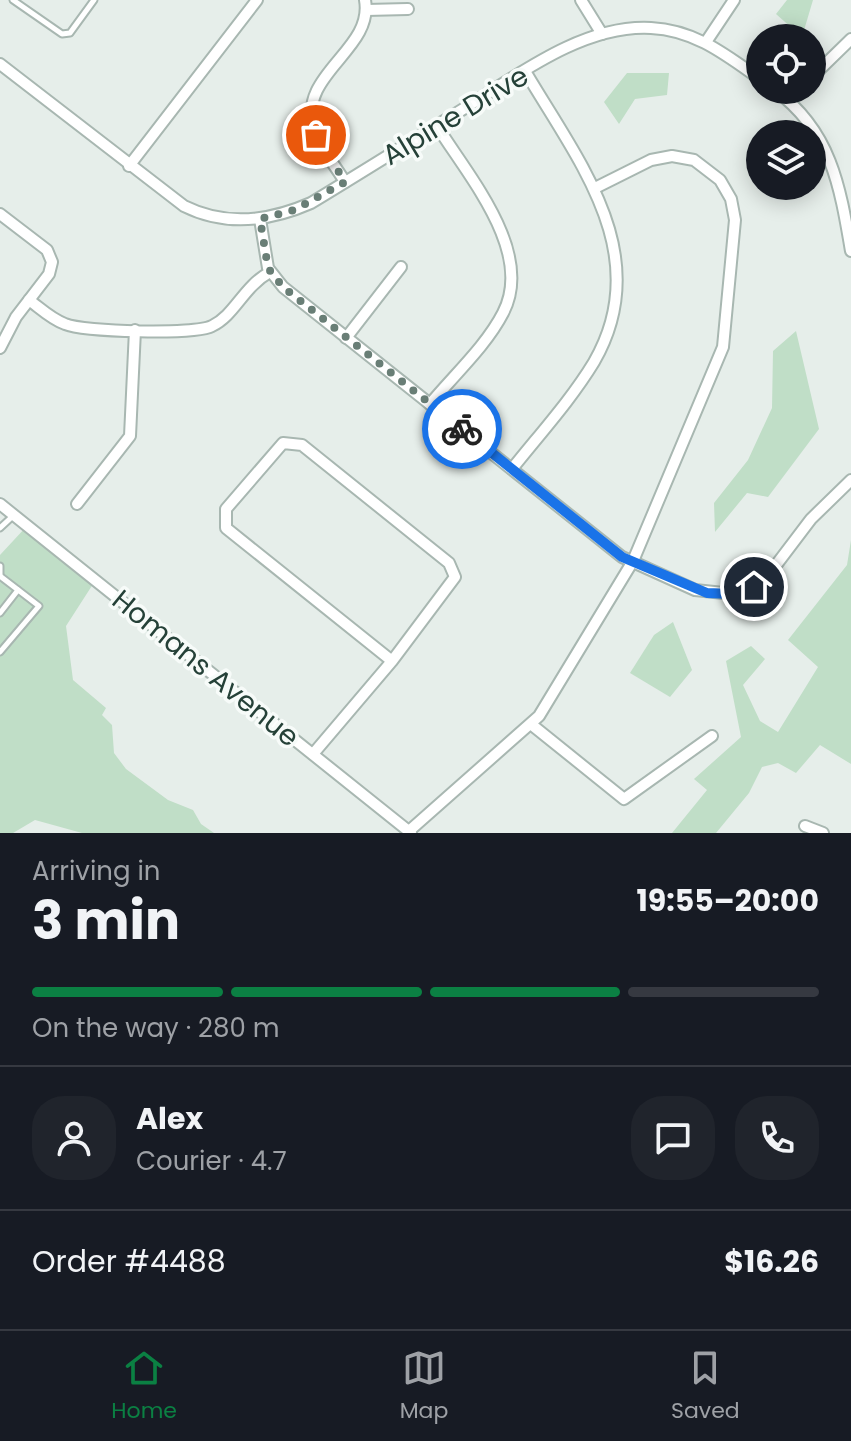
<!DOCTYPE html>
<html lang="en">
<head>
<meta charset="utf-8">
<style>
	:root { --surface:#171b24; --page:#20242c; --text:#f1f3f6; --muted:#9ea1a6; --line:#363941; --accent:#0b8043 }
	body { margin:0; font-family:Poppins,sans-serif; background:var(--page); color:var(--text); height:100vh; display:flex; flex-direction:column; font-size:30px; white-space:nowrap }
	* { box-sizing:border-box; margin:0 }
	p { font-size:26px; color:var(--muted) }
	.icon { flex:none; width:44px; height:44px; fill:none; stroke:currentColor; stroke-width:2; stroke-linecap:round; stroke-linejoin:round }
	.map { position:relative; height:833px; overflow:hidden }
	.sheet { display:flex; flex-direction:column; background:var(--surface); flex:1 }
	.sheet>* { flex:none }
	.buttons { position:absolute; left:746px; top:24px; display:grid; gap:16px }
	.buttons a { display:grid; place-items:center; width:80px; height:80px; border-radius:50%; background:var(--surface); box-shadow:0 4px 20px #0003; font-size:40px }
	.pin { position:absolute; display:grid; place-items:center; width:68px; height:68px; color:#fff; margin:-34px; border:4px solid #fff; border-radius:50%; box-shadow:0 2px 8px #0007 }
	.courier { position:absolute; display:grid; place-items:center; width:80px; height:80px; margin:-40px; border:6px solid #1a73e8; border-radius:50%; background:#fff; color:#222; box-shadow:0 2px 10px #0007 }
	.headline em { font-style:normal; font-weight:700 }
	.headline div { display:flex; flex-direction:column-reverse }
	.headline { display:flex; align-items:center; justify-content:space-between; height:136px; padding:0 32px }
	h1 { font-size:52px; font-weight:700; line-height:60px }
	.bar { display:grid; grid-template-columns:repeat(4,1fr); gap:12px 8px; align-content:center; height:96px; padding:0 32px }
	.bar i { height:10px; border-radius:6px; background:var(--line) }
	.bar .current { background:var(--accent) }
	.bar p { grid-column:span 4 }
	.line { display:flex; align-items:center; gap:20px; padding:0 32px; border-top:2px solid var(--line) }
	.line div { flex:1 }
	.round { display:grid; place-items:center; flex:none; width:84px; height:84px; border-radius:32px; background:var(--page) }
	.menu { display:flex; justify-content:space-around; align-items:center; height:112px; border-top:2px solid var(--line); background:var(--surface); font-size:22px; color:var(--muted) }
	.menu a { display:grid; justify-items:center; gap:4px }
	.menu .current { color:var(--accent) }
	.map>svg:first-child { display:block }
	.green { fill:#c0dec7 }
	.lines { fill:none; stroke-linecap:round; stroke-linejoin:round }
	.service-casing { stroke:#a8b7b1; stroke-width:9 }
	.minor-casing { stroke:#a8b7b1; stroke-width:14 }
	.service { stroke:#fff; stroke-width:5 }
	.minor { stroke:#fff; stroke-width:10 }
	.done { stroke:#697e76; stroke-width:8; stroke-dasharray:0 14.4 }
	.route { stroke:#1a73e8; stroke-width:10 }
	.labels { text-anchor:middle; stroke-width:7; stroke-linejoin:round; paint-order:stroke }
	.street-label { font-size:28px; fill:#254138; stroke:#f7fbf9 }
</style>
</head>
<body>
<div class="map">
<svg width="851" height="833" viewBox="0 0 851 833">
	<rect width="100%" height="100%" fill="#e6eeea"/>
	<g class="green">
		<path d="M787,0H813L802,37L776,14Z"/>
		<path d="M627,73H669L667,95L635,99L619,124L604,102Z"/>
		<path d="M796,331L819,429L768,497L747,493L715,532L714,503L748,460L772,408L773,351Z"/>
		<path d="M26,527L95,581L66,626L73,680L106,708L102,715L112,725L114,753L126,769L168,800L193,810L201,824L214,833H82L35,820L13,833H0V555Z"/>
		<path d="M851,540V764L820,745L796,773L778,763L762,767L749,793L716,833H672L707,790L694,779L741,737L726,661L751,646L765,659L743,685L760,721L778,732L818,667L788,640L847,565Z"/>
		<path d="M673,622L692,670L670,697L630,673L654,635Z"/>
	</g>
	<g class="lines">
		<defs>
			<g id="service">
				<path d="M13,0L62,34L70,33L94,0"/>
				<path d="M0,528L14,515"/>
				<path d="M0,566V575"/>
				<path d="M0,576L39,606L0,652"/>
				<path d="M0,613L18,590"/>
			</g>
			<g id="minor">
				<path d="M581,0L602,34"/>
				<path d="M366,10L408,9"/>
				<path d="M706,42L734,0"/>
				<path d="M0,64L184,206C226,227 270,221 311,203C359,174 405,145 452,116C510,81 580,24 651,28C695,30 726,55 760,79"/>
				<path d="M812,77L851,39"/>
				<path d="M775,90C831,131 840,186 851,251"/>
				<path d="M789,100L799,90"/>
				<path d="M129,166L257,0"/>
				<path d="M345,182C335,165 319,147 314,128C297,74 374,50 365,0"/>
				<path d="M0,214L47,250L52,262L49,274L16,317L0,348"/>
				<path d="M260,219L268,268L283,287L622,557L695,590L733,594L764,581L811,519L851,480"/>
				<path d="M29,300C40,308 51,319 65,324C84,332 195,335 212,326C235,315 243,287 270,272"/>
				<path d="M346,338L401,267"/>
				<path d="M430,404C454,375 486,346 503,313C535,252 468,176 437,126"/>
				<path d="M512,469C539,435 571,400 594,362C656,255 578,161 525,71"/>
				<path d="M0,504L411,833"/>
				<path d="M77,504L130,436L135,330"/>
				<path d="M532,725L624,799L712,736"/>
				<path d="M313,754L392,661L455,577L449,563L302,445L283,443L226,509V528L392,661"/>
				<path d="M805,826L823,833"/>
				<path d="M409,831L539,716L633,561L723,347L735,220L731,199L720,180L694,160L672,156L651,160L595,188"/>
			</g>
		</defs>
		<use href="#service" class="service-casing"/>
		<use href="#minor" class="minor-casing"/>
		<use href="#service" class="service"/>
		<use href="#minor" class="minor"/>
	</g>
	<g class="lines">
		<path class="done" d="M316,135L345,182L294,210L260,219L268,268L283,287L462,429"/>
		<path class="route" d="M462,429L622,557L707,593L733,594L754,587"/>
	</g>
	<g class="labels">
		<g class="street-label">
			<text transform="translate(455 115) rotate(-31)" y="10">Alpine Drive</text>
			<text transform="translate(206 668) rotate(39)" y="10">Homans Avenue</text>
		</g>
	</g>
</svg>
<div class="buttons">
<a><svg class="icon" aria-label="locate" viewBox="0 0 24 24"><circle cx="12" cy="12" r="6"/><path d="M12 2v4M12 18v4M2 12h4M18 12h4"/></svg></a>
<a><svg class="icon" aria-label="layers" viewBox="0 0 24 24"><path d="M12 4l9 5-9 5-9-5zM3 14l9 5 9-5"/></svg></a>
</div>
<div class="pin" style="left:316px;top:135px;background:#ea580c"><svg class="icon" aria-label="bag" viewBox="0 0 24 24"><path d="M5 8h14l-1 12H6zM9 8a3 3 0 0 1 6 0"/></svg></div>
<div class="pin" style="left:754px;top:587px;background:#1f2937"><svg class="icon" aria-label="home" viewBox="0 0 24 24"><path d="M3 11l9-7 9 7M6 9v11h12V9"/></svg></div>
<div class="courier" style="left:462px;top:429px"><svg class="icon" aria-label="bike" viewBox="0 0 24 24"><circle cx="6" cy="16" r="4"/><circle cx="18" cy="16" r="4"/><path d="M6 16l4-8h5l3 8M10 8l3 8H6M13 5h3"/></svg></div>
</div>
<section class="sheet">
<div class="headline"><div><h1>3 min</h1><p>Arriving in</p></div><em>19:55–20:00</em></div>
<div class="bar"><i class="current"></i><i class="current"></i><i class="current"></i><i></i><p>On the way · 280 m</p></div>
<div class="line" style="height:144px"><a class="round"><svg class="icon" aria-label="person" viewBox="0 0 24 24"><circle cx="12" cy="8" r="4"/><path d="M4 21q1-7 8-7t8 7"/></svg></a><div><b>Alex</b><p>Courier · 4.7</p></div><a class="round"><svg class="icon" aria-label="chat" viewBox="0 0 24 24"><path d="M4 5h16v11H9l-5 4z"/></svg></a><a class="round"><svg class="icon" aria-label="phone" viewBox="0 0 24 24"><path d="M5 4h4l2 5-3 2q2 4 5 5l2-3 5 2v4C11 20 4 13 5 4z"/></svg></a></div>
<div class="line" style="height:104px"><div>Order #4488</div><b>$16.26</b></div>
</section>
<nav class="menu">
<a class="current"><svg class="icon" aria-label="home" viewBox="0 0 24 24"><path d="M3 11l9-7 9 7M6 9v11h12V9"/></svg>Home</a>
<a><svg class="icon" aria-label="map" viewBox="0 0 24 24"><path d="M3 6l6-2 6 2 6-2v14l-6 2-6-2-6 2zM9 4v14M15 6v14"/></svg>Map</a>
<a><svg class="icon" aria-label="saved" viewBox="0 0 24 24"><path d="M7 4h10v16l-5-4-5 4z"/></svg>Saved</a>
</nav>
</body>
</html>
